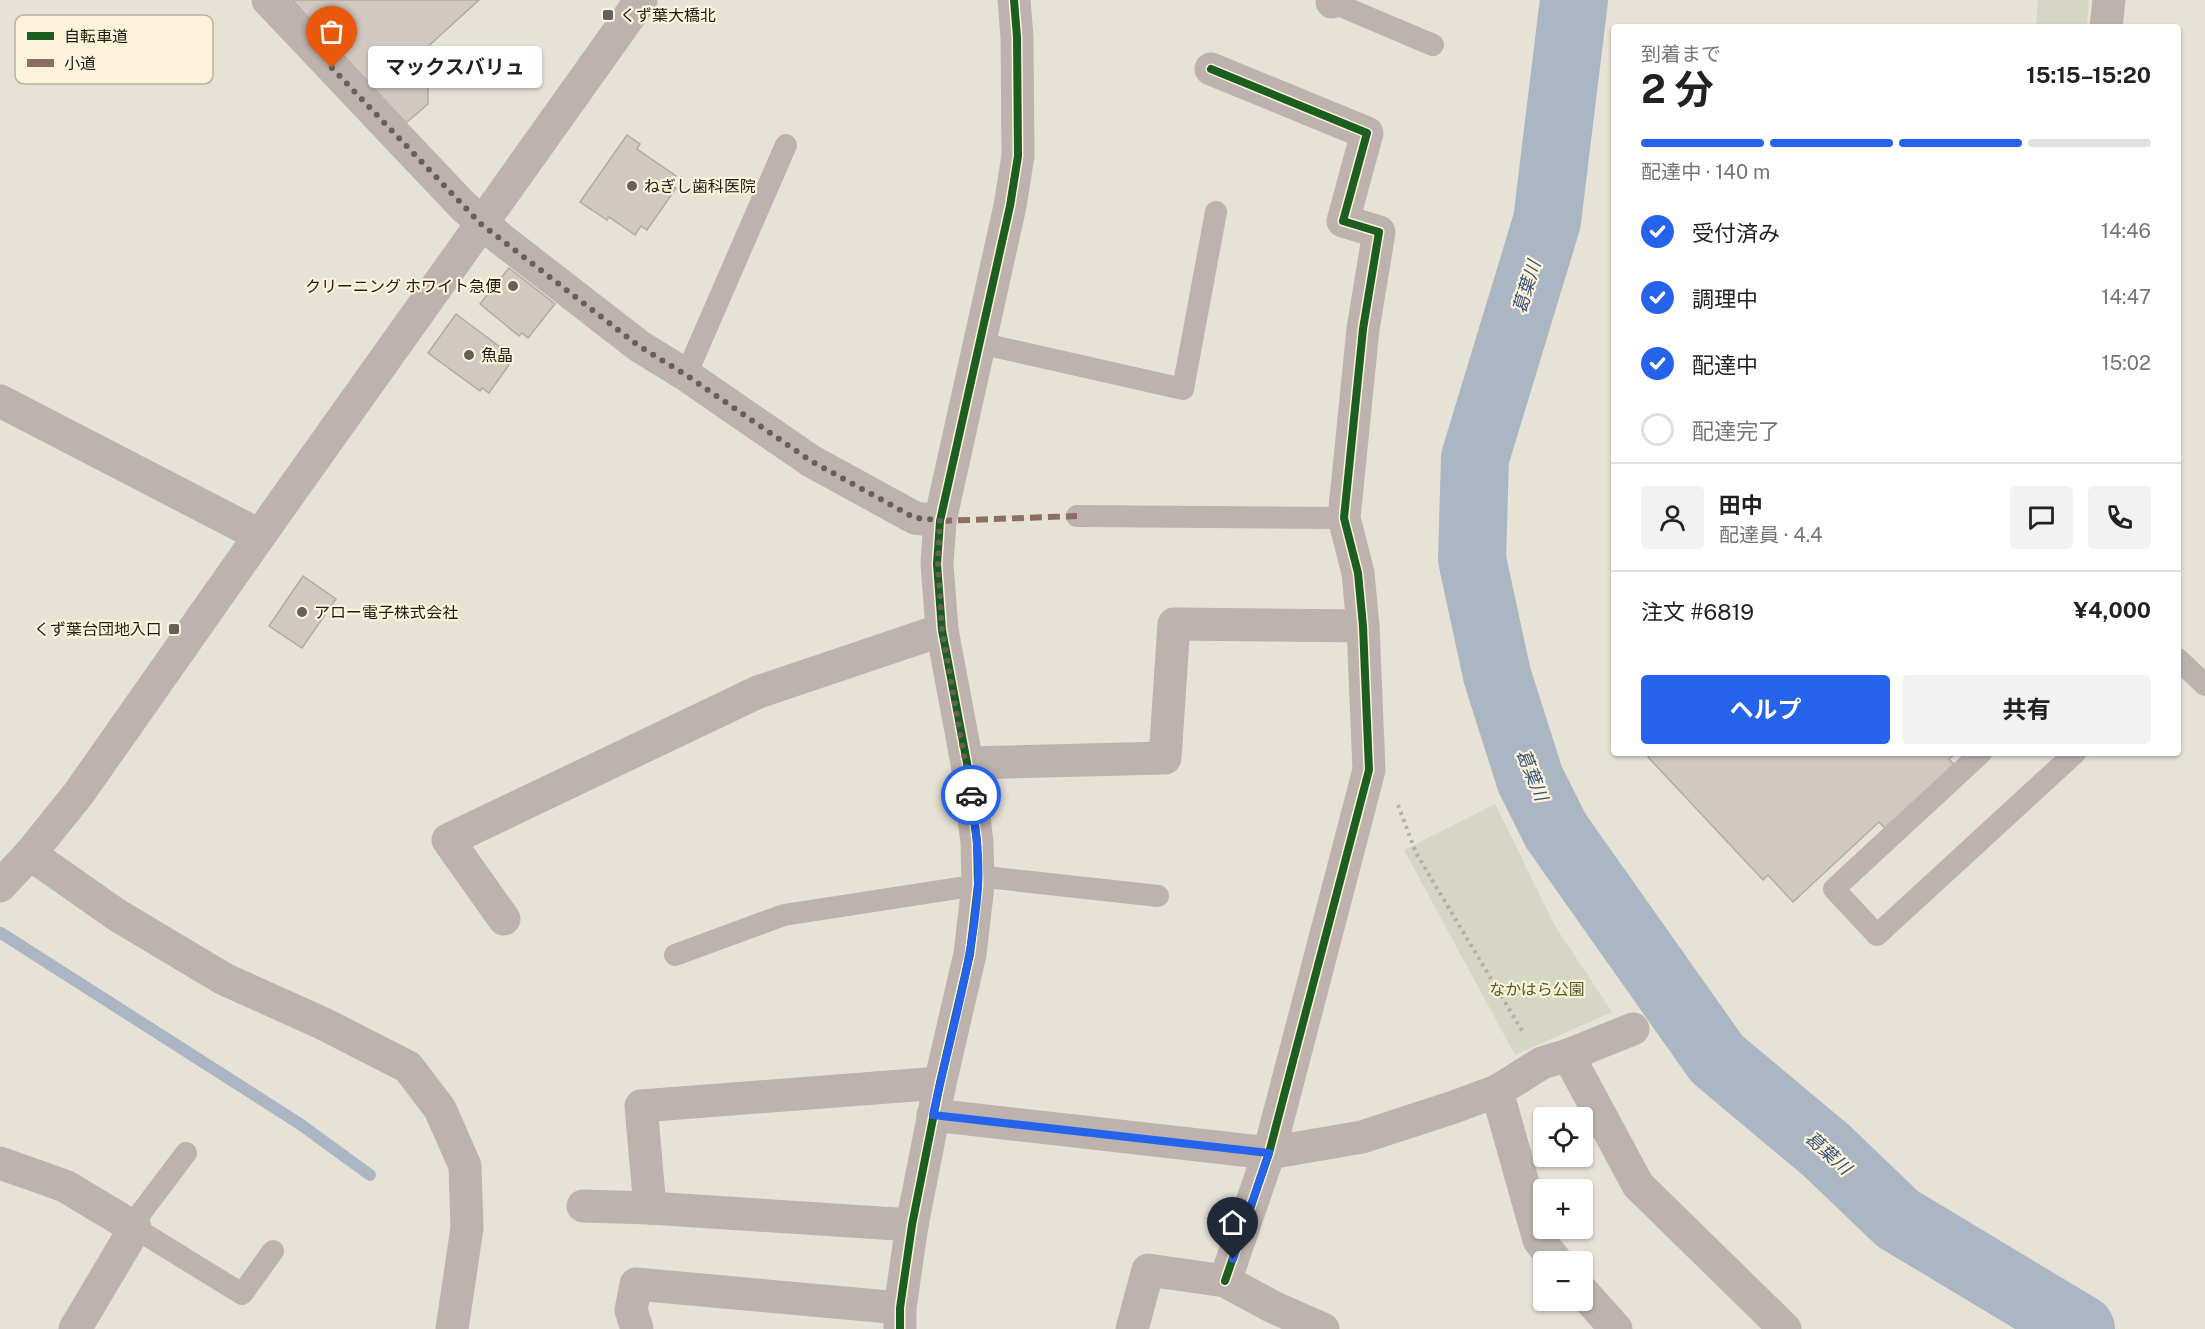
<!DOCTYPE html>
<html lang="ja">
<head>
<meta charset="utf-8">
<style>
	:root { --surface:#fff; --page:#f2f2f2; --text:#222; --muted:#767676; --line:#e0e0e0; --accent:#2563eb }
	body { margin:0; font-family:"Public Sans","Noto Sans JP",sans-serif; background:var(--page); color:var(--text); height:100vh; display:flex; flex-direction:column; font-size:22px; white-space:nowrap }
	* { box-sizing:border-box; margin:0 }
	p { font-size:20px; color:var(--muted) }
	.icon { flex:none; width:33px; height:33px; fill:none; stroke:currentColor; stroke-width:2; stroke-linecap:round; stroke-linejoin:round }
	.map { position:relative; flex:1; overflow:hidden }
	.drawer { position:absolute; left:1611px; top:24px; width:570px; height:732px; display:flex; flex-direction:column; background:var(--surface); border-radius:6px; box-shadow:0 2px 4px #0004 }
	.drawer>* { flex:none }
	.tools { position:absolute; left:1533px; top:1107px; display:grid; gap:12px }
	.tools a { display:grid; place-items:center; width:60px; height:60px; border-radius:6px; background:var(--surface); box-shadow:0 2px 4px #0004; font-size:30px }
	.pin { position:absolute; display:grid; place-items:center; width:51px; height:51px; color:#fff; margin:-62px -26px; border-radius:50% 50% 50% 0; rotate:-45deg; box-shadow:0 0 6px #0007 }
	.pin .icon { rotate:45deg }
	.courier { position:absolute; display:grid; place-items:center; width:60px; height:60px; margin:-30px; border:4px solid #2563eb; border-radius:50%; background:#fff; color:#222; box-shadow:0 2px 8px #0007 }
	.bubble { position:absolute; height:42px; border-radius:6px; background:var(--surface); box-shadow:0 2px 4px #0004; font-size:20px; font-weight:700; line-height:42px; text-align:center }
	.head em { font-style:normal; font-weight:700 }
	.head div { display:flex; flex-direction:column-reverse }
	.head { display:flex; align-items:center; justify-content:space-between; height:102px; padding:0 30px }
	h1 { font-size:39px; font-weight:700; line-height:45px }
	.bar { display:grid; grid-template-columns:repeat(4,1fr); gap:9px 6px; align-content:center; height:72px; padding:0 30px }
	.bar i { height:8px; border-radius:4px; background:var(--line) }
	.bar .active { background:var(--accent) }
	.bar p { grid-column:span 4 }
	.line { display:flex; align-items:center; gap:15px; padding:0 30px; border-top:2px solid var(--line) }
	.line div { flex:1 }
	.round { display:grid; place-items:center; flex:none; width:63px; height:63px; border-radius:6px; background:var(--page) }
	ol { padding:0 30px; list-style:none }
	li { display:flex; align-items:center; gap:18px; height:66px }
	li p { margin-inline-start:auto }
	li .icon { padding:6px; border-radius:50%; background:var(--accent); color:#fff; stroke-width:4 }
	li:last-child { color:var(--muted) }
	li i { width:33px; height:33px; border:3px solid var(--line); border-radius:50% }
	.button { display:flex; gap:12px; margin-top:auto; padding:12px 30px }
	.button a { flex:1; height:69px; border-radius:6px; background:var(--accent); color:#fff; font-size:24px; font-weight:700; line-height:69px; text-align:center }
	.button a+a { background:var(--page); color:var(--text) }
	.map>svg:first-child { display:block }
	.green { fill:#d6d6c4 }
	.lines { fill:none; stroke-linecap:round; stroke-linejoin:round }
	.stream { stroke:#abb6c4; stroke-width:12 }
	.river { stroke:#abb6c4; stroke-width:68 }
	.building { fill:#d1c8c1; stroke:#b2aaa4; stroke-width:1.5 }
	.path { stroke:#b6ada9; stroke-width:4; stroke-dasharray:3 4.5; stroke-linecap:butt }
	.service { stroke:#beb2af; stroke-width:22 }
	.minor { stroke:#beb2af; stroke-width:33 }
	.tertiary { stroke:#beb2af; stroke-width:33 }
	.quiet { stroke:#8d6e63; stroke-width:6; stroke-dasharray:12 6; stroke-linecap:butt }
	.cycleway-casing { stroke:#fdf3db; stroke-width:11 }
	.cycleway { stroke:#1b5e20; stroke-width:8 }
	.done { stroke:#666158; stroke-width:6; stroke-dasharray:0 10.8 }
	.route { stroke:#2563eb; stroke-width:8 }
	.poi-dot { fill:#666158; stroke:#fdf3db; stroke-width:2 }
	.labels { text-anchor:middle; stroke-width:4.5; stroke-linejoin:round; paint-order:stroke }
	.poi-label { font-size:16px; fill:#201c14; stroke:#fdf3db; text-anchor:start }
	.park-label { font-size:16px; fill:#535c29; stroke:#fdf3db }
	.water-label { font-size:18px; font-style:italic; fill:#355178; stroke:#fdf3db }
	.key { fill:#fdf3db; stroke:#bbb29f; stroke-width:1.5 }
	.key-label { font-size:16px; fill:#201c14 }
</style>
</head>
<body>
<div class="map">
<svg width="2205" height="1329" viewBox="0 0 2205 1329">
	<rect width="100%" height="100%" fill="#e7e2d6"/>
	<g class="green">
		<path d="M2038,0H2089L2087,27H2036Z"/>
		<path d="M1495,804L1555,926L1612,1012L1515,1055L1404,850Z"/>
	</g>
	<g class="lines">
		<path class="stream" d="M1,933L300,1124L370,1175"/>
		<path class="river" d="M1574,0L1547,221L1475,458L1472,559L1497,675L1530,779L1556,831L1717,1059L1827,1151L1898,1219L2081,1329"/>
	</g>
	<g class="building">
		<path d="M292,0H479L411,62L428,79V104L406,123Z"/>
		<path d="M627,135L640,144L637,149L676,176L670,185L676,188L647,230L641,226L635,235L609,217L607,220L580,202Z"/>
		<path d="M509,268L555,304L528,338L522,333L519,336L480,304Z"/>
		<path d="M456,314L508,353L505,357L511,362L489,393L482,388L480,391L428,353Z"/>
		<path d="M303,576L336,599L302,648L269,626Z"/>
		<path d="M1653,753H1956L1949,759L1957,768L1889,832L1879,822L1793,902L1768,875L1763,880L1648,757Z"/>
	</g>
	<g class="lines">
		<path class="path" d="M1398,805L1416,853L1524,1034"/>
		<g class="service">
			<path d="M1327,0L1433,45"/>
			<path d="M979,343L1183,389L1216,212"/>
			<path d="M686,375L786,145"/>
			<path d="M1077,516L1344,518"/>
			<path d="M2178,659L2205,685"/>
			<path d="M1981,753L1834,889L1877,935L2075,753"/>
			<path d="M977,876L1158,896"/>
			<path d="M675,955L784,915L978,885"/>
			<path d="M186,1153L140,1214L135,1228L242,1294L273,1251"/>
		</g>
		<g class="minor">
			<path d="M268,0L463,206L501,239L639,346L686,375L811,461L915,518L940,521"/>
			<path d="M1332,2V0"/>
			<path d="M2106,27L2109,0"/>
			<path d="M1211,69L1367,133L1343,221L1379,232L1363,329L1344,518L1358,573L1363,626L1369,770L1269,1153L1225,1281"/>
			<path d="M967,763L1165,758L1174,624L1363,626"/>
			<path d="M30,854L117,915L224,979L324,1024L408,1067L440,1109L465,1166L467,1228L452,1329"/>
			<path d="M504,919L448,840L758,692L942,630"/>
			<path d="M1568,1055L1638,1185L1785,1329"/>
			<path d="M1497,1091L1539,1240L1557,1262"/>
			<path d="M933,1115L1269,1153L1362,1137L1454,1107L1497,1091L1542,1063L1568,1055L1633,1029"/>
			<path d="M0,1163L65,1186L135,1228L75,1329"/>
			<path d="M583,1206L650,1208L912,1225"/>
			<path d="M650,1208L641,1106L940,1083"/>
			<path d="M1582,1291L1616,1329"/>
			<path d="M637,1329L631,1310L636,1284L900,1308"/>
			<path d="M900,1329V1308L912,1225L940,1083L970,954L978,885L977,842L967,763L942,630L937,564L940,521L1010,206L1018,156L1017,37L1014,0"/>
			<path d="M1132,1329L1148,1270L1225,1281L1273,1307L1323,1329"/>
		</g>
		<g class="tertiary">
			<path d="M0,401L259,535"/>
			<path d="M0,886L30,854L79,793L277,511L641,0"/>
		</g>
		<path class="quiet" d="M940,521L1077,516"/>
		<defs>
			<g id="cycleway">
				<path d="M1211,69L1367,133L1343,221L1379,232L1363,329L1344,518L1358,573L1363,626L1369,770L1269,1153L1225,1281"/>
				<path d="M900,1329V1308L912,1225L940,1083L970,954L978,885L977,842L967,763L942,630L937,564L940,521L1010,206L1018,156L1017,37L1014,0"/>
			</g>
		</defs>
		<use href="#cycleway" class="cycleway-casing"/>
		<use href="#cycleway" class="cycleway"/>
	</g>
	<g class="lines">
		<path class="done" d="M332,68L481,224L639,346L686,375L811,461L915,518L940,520L938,564L942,630L971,795"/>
		<path class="route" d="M971,795C975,825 980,856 978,886C973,964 949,1039 933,1115L1269,1153L1233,1259"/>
	</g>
	<g class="poi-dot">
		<rect x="602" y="9" width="12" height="12" rx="3"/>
		<circle cx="632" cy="186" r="6"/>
		<circle cx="513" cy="286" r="6"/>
		<circle cx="469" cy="355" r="6"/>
		<circle cx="302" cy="612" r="6"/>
		<rect x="168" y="623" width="12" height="12" rx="3"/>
	</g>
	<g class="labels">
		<g class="poi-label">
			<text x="620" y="21">くず葉大橋北</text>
			<text x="644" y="192">ねぎし歯科医院</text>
			<text x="501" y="292" text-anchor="end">クリーニング ホワイト急便</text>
			<text x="481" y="361">魚晶</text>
			<text x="314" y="618">アロー電子株式会社</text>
			<text x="162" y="635" text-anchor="end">くず葉台団地入口</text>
		</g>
		<g class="park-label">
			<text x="1537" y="995">なかはら公園</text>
		</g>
		<g class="water-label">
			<text transform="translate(1527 287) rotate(-73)" y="6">葛葉川</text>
			<text transform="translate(1532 775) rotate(68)" y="6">葛葉川</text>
			<text transform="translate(1828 1153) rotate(42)" y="6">葛葉川</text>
		</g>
	</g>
	<rect x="15" y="15" width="198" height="69" rx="9" class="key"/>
	<rect x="27" y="32" width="27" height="8" fill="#1b5e20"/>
	<rect x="27" y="59" width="27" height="8" fill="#8d6e63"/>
	<g class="key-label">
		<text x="64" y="42">自転車道</text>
		<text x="64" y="69">小道</text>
	</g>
</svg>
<div class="tools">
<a><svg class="icon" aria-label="locate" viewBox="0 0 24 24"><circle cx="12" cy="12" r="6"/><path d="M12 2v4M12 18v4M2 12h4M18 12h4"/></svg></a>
<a>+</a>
<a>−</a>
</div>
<div class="pin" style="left:332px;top:68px;background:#ea580c"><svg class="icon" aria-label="bag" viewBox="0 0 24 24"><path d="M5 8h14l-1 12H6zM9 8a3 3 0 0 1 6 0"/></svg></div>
<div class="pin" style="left:1233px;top:1259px;background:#1f2937"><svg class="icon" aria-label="home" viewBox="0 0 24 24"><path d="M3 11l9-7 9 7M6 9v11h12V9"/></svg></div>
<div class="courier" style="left:971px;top:795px"><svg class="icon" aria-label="car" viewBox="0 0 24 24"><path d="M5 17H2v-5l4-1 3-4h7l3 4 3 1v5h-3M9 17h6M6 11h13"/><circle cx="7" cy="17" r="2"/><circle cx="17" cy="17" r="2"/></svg></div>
<div class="bubble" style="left:368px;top:46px;width:174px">マックスバリュ</div>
<section class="drawer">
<div class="head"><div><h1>2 分</h1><p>到着まで</p></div><em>15:15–15:20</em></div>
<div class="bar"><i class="active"></i><i class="active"></i><i class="active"></i><i></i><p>配達中 · 140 m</p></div>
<ol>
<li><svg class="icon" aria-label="check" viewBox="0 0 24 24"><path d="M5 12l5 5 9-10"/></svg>受付済み<p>14:46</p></li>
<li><svg class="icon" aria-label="check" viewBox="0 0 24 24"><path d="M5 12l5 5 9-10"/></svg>調理中<p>14:47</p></li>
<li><svg class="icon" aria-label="check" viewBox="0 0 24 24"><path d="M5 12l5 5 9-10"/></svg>配達中<p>15:02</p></li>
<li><i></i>配達完了</li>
</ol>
<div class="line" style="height:108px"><a class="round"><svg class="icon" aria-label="person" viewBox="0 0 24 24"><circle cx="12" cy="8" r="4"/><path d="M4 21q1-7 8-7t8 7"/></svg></a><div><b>田中</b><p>配達員 · 4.4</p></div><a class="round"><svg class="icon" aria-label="chat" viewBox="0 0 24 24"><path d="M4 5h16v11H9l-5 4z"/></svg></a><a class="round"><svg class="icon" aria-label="phone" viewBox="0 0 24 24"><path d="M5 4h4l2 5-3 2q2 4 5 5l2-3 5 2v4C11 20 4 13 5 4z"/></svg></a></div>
<div class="line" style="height:78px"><div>注文 #6819</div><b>¥4,000</b></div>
<div class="button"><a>ヘルプ</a><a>共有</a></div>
</section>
</div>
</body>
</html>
